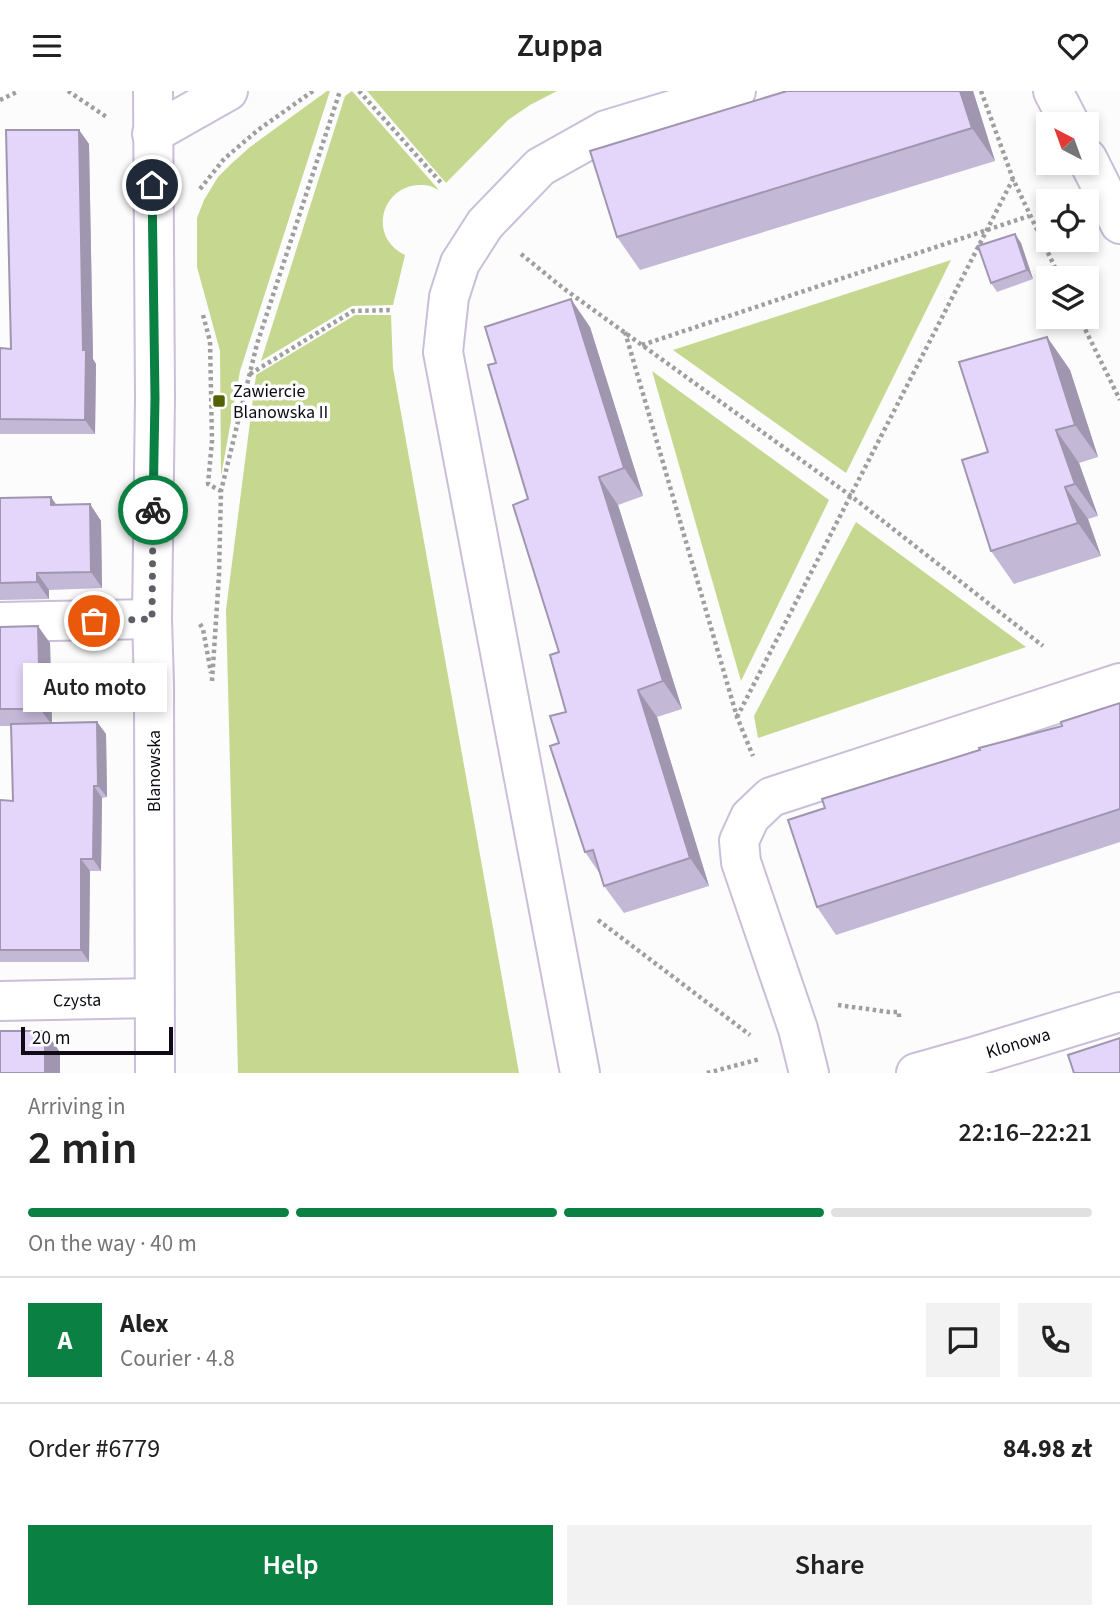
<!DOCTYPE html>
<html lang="en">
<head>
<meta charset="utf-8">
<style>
	:root { --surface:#fff; --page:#f2f2f2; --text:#222; --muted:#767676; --line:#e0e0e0; --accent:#0b8043 }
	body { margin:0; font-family:"Source Sans 3",sans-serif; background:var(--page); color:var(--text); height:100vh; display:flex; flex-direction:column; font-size:26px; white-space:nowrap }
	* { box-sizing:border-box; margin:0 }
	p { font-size:23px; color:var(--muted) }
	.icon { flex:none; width:38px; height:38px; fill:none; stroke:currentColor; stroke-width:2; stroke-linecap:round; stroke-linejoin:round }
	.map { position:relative; height:982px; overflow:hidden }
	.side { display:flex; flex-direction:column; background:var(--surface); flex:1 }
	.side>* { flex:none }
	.needle { width:46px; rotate:319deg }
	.buttons { position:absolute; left:1036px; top:21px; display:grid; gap:14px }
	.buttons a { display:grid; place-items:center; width:63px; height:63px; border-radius:0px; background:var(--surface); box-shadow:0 4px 10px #0003; font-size:35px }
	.scale { position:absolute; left:21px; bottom:18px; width:152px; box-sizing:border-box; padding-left:7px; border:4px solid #0e0b14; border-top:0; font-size:19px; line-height:24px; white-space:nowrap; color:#0e0b14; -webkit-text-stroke:5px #fff; paint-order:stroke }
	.pin { position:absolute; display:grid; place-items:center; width:60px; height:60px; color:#fff; margin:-30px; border:4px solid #fff; border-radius:50%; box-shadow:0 2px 7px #0007 }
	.courier { position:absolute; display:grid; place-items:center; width:70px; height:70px; margin:-35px; border:5px solid #0b8043; border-radius:50%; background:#fff; color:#222; box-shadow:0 2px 9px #0007 }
	.bubble { position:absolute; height:49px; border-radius:0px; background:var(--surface); box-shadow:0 4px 10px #0003; font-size:23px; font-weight:600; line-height:49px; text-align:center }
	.head em { font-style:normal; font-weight:600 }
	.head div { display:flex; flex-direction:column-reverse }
	.head { display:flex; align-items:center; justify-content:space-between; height:119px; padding:0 28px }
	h1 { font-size:46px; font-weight:600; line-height:52px }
	.bar { display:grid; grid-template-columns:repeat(4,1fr); gap:10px 7px; align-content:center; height:84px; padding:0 28px }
	.bar i { height:9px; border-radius:5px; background:var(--line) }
	.bar .selected { background:var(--accent) }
	.bar p { grid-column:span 4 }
	.line { display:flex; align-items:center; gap:18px; padding:0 28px; border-top:2px solid var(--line) }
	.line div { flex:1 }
	.round { display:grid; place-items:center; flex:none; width:74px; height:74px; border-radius:0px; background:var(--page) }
	.action { display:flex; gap:14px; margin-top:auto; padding:14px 28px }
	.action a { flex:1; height:80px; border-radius:0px; background:var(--accent); color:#fff; font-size:28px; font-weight:600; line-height:80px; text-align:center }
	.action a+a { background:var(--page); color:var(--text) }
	header { display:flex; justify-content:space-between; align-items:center; height:91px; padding:0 28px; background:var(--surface); font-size:32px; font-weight:600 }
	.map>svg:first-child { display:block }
	.green { fill:#c6d790 }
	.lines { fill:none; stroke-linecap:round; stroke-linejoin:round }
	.minor-casing { stroke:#c9bfd9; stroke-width:42 }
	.path { stroke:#9f9ea1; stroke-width:4.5; stroke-dasharray:3.5 3.5; stroke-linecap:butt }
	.minor { stroke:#fff; stroke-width:38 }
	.wall { fill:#c4b8d7 }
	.shaded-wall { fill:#a096af }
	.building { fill:#e4d6fa; stroke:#a096af; stroke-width:2 }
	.done { stroke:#615f65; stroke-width:7; stroke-dasharray:0 12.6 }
	.route { stroke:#0b8043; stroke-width:9 }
	.poi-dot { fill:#546205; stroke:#fff; stroke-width:2.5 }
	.labels { text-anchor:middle; stroke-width:7; stroke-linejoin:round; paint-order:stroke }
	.poi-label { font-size:18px; fill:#0e0b14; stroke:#fff; text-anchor:start }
	.street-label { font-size:18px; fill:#0e0b14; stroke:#fff }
</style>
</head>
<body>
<header><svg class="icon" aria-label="menu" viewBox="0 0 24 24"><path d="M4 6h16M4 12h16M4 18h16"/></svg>Zuppa<svg class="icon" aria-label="heart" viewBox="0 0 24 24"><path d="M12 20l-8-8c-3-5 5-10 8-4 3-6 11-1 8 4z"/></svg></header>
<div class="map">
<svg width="1120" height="982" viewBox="0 0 1120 982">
	<rect width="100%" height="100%" fill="#fcfcfc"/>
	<g class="green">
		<path d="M327,0H330L240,280L221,385L220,260L197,176V127L204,109L218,86L231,73L250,56Z"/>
		<path d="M352,0L439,99C435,97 429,94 424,94C382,91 366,146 405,164L393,214L352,215L261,270L345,5Z"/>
		<path d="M367,0H557L530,14L508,29L446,92Z"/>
		<path d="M951,169L846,382L673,259Z"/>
		<path d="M355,224H391L393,277L519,982H238L226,519L256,284Z"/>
		<path d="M652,280L829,409L741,590Z"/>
		<path d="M856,431L1026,556L758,647L754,625Z"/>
	</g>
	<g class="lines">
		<defs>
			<g id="minor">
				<path d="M153,0L155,307L152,528L154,593L155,982"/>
				<path d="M1053,0L1070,33"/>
				<path d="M152,43L228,0"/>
				<path d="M1087,67L1120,133"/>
				<path d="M0,531L152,528"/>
				<path d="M0,910L154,907"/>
				<path d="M580,982L443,261L449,206L460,172L485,133L540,76L606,39L736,0"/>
				<path d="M809,982L798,938L741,771L739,750L750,726L771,706L1120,592"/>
				<path d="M916,982L976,965L1120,921"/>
			</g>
		</defs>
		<use href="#minor" class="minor-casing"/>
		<g class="path">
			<path d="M68,0L108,27"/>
			<path d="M359,0L443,94"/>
			<path d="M981,0L1013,88L1060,187"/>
			<path d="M0,9L19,0"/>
			<path d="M200,98L224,68L258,39L313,0"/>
			<path d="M521,163L563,197L851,405L1043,555"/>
			<path d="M203,224L210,250L212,350L208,393L221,400"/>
			<path d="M1079,226L1120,309"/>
			<path d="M625,241L737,626L753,665"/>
			<path d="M642,254L1029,125"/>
			<path d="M250,283L353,220L393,219"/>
			<path d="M200,533L203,538L211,582"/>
			<path d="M212,590L219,484L221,400L257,253L340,0"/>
			<path d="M737,626L1013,88"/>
			<path d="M598,829L750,944"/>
			<path d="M838,914L889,921H899V928"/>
			<path d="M707,982L760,968"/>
		</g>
		<use href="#minor" class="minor"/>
	</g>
	<g class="wall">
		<path d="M787,0H973L995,70L640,179L617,146Z"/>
		<path d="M79,39L89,53L93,268L96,273L95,343H0V257L11,258Z"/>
		<path d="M1015,143L1021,152L1033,188L997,201L991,192Z"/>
		<path d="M590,236L643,405L618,414L682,618L657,626L709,795L624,822L604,795L600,783L585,761L559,652L566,621L559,561L528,408L496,272Z"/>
		<path d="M1047,246L1070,279L1098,366L1079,372L1098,425L1088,428L1101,465L1014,493L991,460Z"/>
		<path d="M51,406L56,414L90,413L101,430L102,497L49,499V508L0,509V407Z"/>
		<path d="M0,536L50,552L52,632L97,631L106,643L107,706L102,707L101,780H90L89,871H0V709L13,710L11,635H0Z"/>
		<path d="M1120,612V751L836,844L817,816L825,717L1062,635Z"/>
	</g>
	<g class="shaded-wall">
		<path d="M960,0H973L995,70L972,37Z"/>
		<path d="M79,39L89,53L93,268L96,273L95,343L85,329L83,259Z"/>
		<path d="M1015,143L1021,152L1033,188L1027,179Z"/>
		<path d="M571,208L590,236L643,405L624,377Z"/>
		<path d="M1047,246L1070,279L1098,366L1075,334Z"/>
		<path d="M1056,339L1079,372L1098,425L1075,393Z"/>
		<path d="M599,386L618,414L682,618L663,590Z"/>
		<path d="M1065,396L1088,428L1101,465L1078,432Z"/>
		<path d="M51,406L62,422L51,414Z"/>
		<path d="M90,413L101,430L102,497L91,481Z"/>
		<path d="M37,482L49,499V508L37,491Z"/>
		<path d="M38,535L50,552L52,634L40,618Z"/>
		<path d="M638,599L657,626L709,795L690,767Z"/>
		<path d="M97,631L106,643L107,706L98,695Z"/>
		<path d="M94,695L102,707L101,780L93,768Z"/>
		<path d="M81,768L90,780L89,871L81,859Z"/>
		<path d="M45,940L60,961V982H45Z"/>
	</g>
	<g class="building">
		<path d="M787,0H960L972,37L617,146L590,60Z"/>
		<path d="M6,39H79L83,259H86L85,329L0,328V257L11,258Z"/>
		<path d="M1015,143L1027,179L991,192L978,155Z"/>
		<path d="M571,208L624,377L599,386L663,590L638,599L690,767L604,795L593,759L585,761L550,655L559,652L550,625L566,621L550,564L559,561L513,414L528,408L488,274L496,272L485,236Z"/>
		<path d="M1047,246L1075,334L1056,339L1075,393L1065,396L1078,432L991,460L962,369L988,361L959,271Z"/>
		<path d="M51,406V414L90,413L91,481L37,482V491L0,492V407Z"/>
		<path d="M38,535L40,618H0V536Z"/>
		<path d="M1120,612V718L817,816L788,729L825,717L822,708L980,659L979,657L1062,635L1061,631Z"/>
		<path d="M97,631L98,695H94L93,768H81V859H0V709L13,710L11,633Z"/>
		<rect x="0" y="940" width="45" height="42"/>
		<path d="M1120,947V982H1074L1068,964Z"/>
	</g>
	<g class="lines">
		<path class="done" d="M94,530L152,528L153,419"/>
		<path class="route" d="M152,94L155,307L153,419"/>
	</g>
	<rect class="poi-dot" x="212" y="303" width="14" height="14" rx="3.5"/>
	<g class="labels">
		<g class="poi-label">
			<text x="233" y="306">Zawiercie<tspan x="233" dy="21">Blanowska II</tspan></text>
		</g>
		<g class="street-label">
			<text transform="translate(154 680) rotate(-90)" y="6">Blanowska</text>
			<text transform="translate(77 909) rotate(-1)" y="6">Czysta</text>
			<text transform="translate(1018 952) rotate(-17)" y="6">Klonowa</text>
		</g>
	</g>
</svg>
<div class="buttons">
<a><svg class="needle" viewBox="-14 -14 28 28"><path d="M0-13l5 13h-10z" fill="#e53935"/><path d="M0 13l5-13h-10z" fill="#767676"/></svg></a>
<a><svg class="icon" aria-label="locate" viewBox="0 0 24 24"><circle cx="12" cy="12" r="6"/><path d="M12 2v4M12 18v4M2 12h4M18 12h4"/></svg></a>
<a><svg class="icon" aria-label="layers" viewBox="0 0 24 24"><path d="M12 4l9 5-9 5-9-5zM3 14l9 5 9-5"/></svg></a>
</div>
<div class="scale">20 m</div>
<div class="pin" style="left:94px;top:530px;background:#ea580c"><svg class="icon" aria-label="bag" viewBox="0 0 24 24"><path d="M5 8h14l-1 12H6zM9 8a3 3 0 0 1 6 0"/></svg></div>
<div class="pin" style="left:152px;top:94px;background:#1f2937"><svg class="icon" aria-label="home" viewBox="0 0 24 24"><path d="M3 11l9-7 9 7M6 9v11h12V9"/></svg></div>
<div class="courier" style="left:153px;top:419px"><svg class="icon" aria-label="bike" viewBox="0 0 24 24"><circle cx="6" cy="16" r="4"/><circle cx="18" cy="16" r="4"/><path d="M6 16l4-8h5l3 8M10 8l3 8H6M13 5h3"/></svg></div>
<div class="bubble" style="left:23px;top:572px;width:144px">Auto moto</div>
</div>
<section class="side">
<div class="head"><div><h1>2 min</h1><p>Arriving in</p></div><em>22:16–22:21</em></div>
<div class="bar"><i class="selected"></i><i class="selected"></i><i class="selected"></i><i></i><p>On the way · 40 m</p></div>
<div class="line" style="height:126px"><b class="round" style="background:var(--accent);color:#fff">A</b><div><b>Alex</b><p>Courier · 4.8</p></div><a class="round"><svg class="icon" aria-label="chat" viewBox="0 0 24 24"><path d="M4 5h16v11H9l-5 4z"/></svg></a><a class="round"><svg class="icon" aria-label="phone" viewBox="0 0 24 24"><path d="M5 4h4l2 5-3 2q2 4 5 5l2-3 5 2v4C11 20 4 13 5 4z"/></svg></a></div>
<div class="line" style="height:91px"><div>Order #6779</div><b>84.98 zł</b></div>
<div class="action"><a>Help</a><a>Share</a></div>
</section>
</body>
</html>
